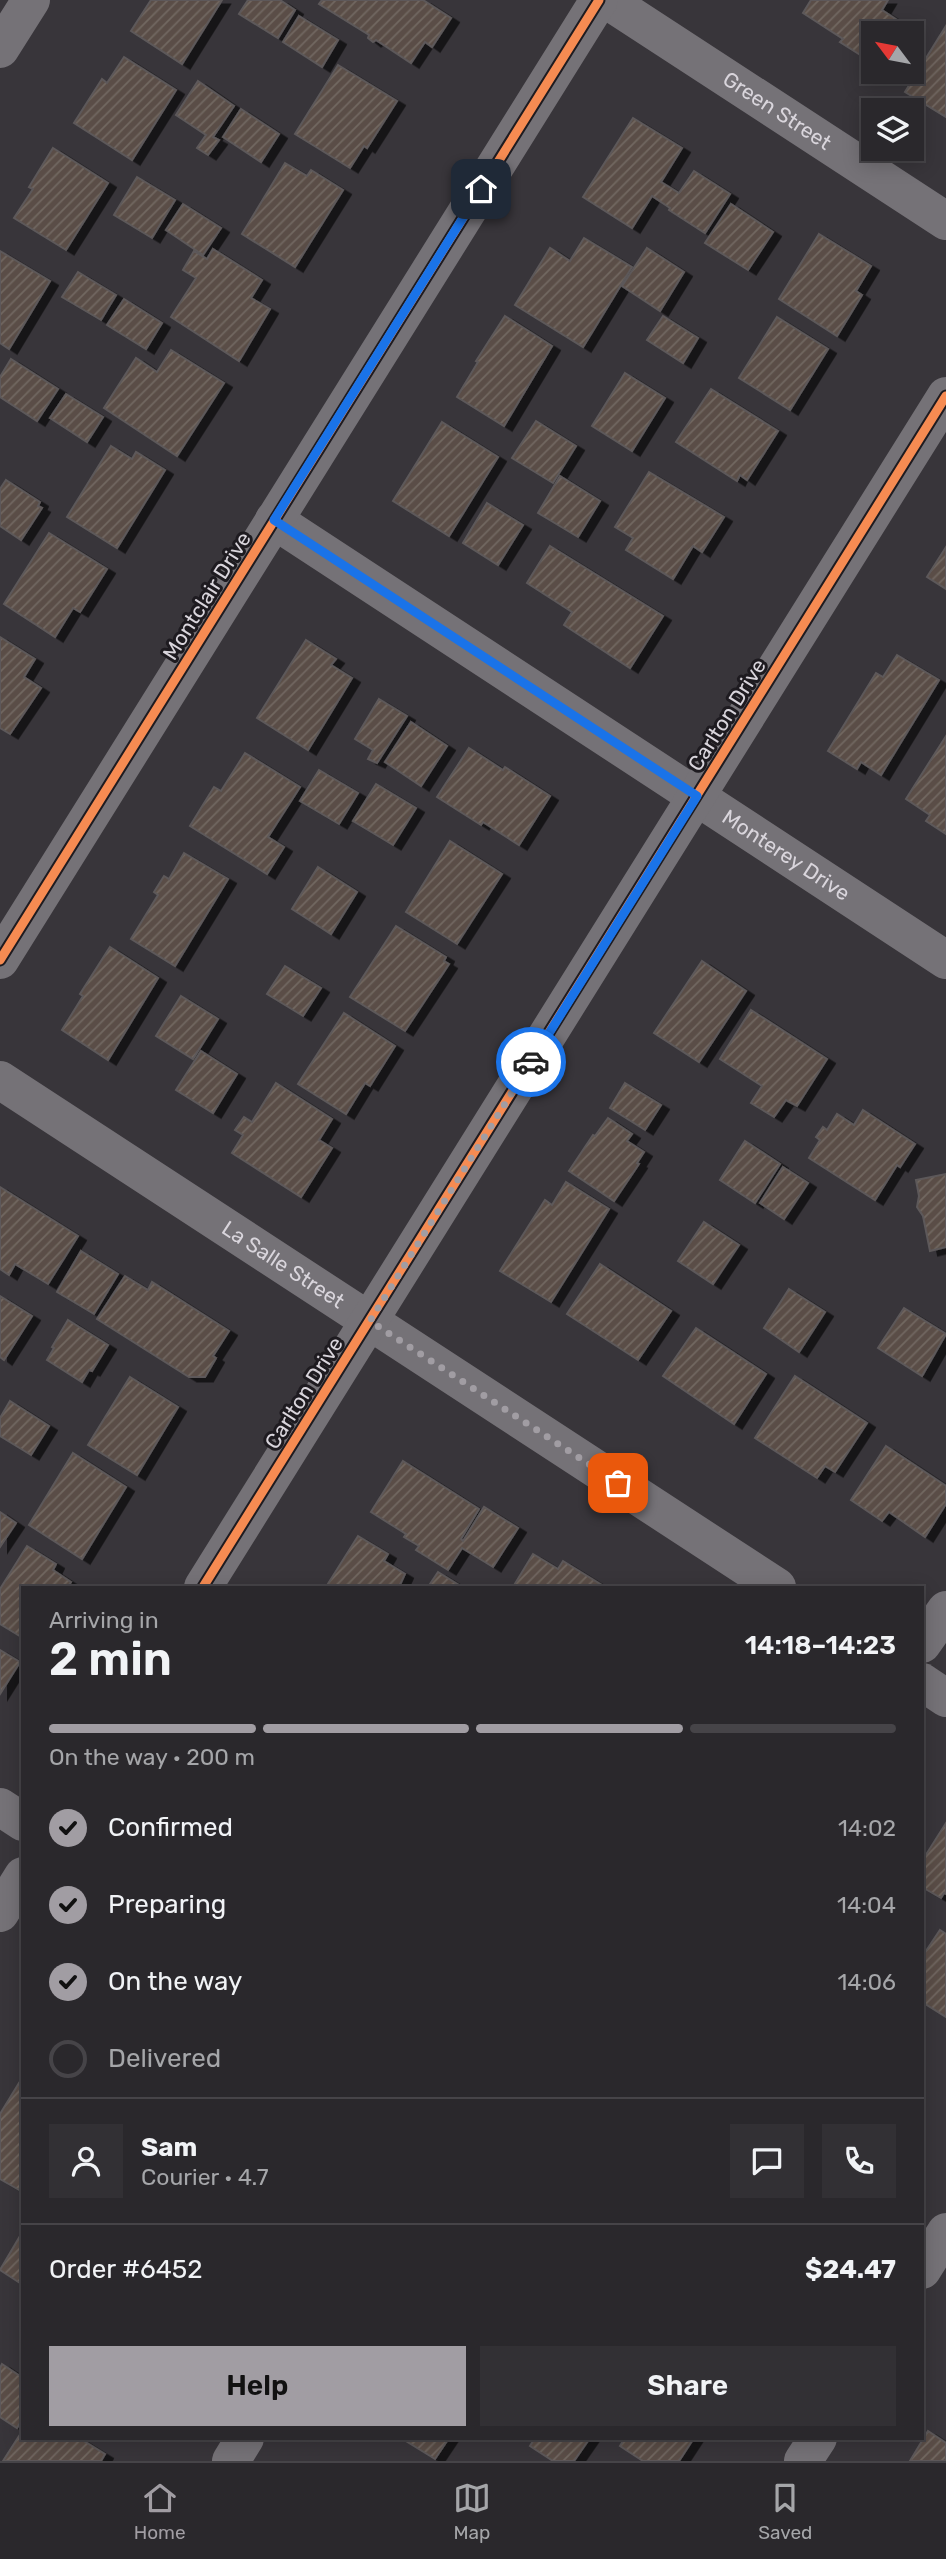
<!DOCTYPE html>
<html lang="en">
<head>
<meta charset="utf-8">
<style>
	:root { --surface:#2a282c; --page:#323034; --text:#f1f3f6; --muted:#a5a6a9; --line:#464448; --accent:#a19da3 }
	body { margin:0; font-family:Rubik,sans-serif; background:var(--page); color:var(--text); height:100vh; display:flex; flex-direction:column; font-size:26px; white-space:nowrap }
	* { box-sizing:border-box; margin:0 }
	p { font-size:23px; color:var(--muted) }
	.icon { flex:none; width:38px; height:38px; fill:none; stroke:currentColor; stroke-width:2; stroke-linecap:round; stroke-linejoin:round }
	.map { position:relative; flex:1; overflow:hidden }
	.side { position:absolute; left:21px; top:1586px; width:903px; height:854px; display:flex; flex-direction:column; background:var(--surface); border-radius:0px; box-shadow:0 4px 18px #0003,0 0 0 2px var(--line) }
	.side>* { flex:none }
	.needle { width:46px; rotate:302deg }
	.controls { position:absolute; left:861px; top:21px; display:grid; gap:14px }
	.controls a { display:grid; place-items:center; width:63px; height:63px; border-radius:0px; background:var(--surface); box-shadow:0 4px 18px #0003,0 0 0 2px var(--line); font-size:35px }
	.pin { position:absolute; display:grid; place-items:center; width:60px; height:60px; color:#fff; margin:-30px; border-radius:14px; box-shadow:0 4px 10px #0006 }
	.courier { position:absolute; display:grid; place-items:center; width:70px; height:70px; margin:-35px; border:5px solid #1a73e8; border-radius:50%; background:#fff; color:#222; box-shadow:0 2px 9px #0007 }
	.head em { font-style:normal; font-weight:600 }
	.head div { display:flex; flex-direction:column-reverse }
	.head { display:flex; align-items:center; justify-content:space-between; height:119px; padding:0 28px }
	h1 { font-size:46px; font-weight:600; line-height:52px }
	.bar { display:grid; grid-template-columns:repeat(4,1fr); gap:10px 7px; align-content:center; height:84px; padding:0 28px }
	.bar i { height:9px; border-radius:5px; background:var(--line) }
	.bar .selected { background:var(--accent) }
	.bar p { grid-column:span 4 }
	.line { display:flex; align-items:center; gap:18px; padding:0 28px; border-top:2px solid var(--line) }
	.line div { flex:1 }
	.round { display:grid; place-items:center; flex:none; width:74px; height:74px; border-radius:0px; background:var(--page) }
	ol { padding:0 28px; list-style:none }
	li { display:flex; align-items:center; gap:21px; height:77px }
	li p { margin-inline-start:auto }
	li .icon { padding:7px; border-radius:50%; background:var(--accent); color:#111; stroke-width:4 }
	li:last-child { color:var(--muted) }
	li i { width:38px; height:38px; border:4px solid var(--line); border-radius:50% }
	.cta { display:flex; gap:14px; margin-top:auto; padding:14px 28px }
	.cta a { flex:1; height:80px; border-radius:0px; background:var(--accent); color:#111; font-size:28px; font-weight:600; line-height:80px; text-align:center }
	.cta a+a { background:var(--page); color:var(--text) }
	.dock { display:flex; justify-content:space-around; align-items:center; height:98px; border-top:2px solid var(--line); background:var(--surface); font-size:19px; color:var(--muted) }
	.dock a { display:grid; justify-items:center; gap:4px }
	.dock .selected { color:var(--accent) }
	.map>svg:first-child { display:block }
	.building { fill:url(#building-hatch); stroke:#5d595a; stroke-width:2; filter:url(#shadow) }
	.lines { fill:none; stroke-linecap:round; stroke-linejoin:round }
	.minor { stroke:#757277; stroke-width:38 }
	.cycleway-casing { stroke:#1e1b20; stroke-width:13 }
	.cycleway { stroke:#f68b52; stroke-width:9 }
	.done { stroke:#a19da3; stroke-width:7; stroke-dasharray:0 12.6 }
	.route { stroke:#1a73e8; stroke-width:9 }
	.labels { text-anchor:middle; stroke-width:6; stroke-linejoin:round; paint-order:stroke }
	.street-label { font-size:21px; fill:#d9d5dc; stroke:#1e1b20 }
</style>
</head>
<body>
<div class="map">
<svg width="946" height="2461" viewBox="0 0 946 2461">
	<defs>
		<pattern id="building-hatch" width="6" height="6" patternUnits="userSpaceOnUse" patternTransform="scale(1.75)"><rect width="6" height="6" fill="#5a4e47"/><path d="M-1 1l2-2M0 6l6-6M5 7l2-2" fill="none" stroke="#716761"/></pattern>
		<filter id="shadow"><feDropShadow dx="8" dy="4.5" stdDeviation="0" flood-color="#0009"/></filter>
	</defs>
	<rect width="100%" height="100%" fill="#38353a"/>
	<g class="building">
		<path d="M151,0H222L182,64L131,31Z"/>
		<path d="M248,0H280L295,10L278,38L239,14Z"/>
		<path d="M322,0H423L451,18L432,47L425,42L411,63L376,40L373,42L368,38L369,35L319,4Z"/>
		<path d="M811,0H888L882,10L914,31L912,35L873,33V63L840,42L843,39L803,13Z"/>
		<path d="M299,16L338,40L322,67L283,42Z"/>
		<path d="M946,26V117L905,92Z"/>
		<path d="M124,57L176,90L132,160L74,123L102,79L107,83Z"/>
		<path d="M338,65L397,101L367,148L364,146L350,168L295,134Z"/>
		<path d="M198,81L234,106L213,137L219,140L208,155L197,148L206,135L176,115Z"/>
		<path d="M241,109L279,134L261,162L223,137Z"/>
		<path d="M633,118L682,148L661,182L679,193L694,171L730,194L705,233L669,210L670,208L652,196L632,228L583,197Z"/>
		<path d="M53,148L108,183L66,250L14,218L33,189L29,187Z"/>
		<path d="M285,163L307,176L311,170L343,190L295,267L242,234Z"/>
		<path d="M137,177L175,200L152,238L114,215Z"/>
		<path d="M183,204L221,228L203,255L166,230Z"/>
		<path d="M731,204L773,232L748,270L705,243Z"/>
		<path d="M819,234L871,266L856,291L862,295L837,336L779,299Z"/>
		<path d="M584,238L632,267L583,347L515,305L550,248L570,261Z"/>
		<path d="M647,248L684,272L660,311L622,286Z"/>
		<path d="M213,249L262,280L251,298L270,309L239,361L171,317L196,278L183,270L194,251L207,259Z"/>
		<path d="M0,251L50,281L9,349L0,343Z"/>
		<path d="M78,272L116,295L101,320L62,297Z"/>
		<path d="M124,299L162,323L146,349L107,325Z"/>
		<path d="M505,316L552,346L504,426L457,397L478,362L476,361Z"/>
		<path d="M663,316L698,338L683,363L647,340Z"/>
		<path d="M777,317L828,349L790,410L739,378Z"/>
		<path d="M171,350L224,383L177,456L104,408L136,358L157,372Z"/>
		<path d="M11,359L58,389L37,421L0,397V377Z"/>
		<path d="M625,373L665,398L632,451L592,426Z"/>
		<path d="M711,389L778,431L747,480L740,475L737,481L676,442Z"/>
		<path d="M66,394L103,417L87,442L50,418Z"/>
		<path d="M536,421L576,446L553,483L512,458Z"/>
		<path d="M442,422L498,457L449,536L393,501Z"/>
		<path d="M111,446L132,459L136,452L165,470L117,548L67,517Z"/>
		<path d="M649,472L724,517L702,552L693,546L673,579L626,550L633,538L615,527Z"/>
		<path d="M560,476L600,501L578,537L538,513Z"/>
		<path d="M6,480L40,502L38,506L42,508L21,540L0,526V489Z"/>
		<path d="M487,503L523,525L498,565L463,543Z"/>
		<path d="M49,533L107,569L80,612L73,608L55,637L4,604Z"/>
		<path d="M550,546L663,616L630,668L564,625L572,612L527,583Z"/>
		<path d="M946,547V589L927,577Z"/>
		<path d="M0,637L35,659L24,677L41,688L10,734L0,728Z"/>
		<path d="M306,640L336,659L331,665L352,678L308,750L257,718Z"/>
		<path d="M897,655L939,680L881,775L861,762L857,769L828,751L876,673L883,677Z"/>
		<path d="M379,699L407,716L377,763L368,759L373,750L355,739Z"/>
		<path d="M411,722L447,746L421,786L385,762Z"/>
		<path d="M946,736V834L926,821L930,815L906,799Z"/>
		<path d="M469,748L503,770L505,767L550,796L519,845L483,822L481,825L437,797Z"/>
		<path d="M245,753L300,787L268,837L284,847L267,874L190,826L214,787L221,791Z"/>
		<path d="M319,770L358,793L339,824L300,801Z"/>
		<path d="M376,784L416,808L393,845L353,821Z"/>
		<path d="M450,841L502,874L457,944L406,912Z"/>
		<path d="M184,853L228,879L175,966L131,939L158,895L154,892L164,876L169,879Z"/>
		<path d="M318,867L357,892L331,934L292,909Z"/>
		<path d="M396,926L446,957L444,961L449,964L405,1031L350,997Z"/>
		<path d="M110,947L158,978L108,1060L62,1030L83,996L80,994Z"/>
		<path d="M702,961L746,991L699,1062L654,1033Z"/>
		<path d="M285,966L321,988L303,1016L267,994Z"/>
		<path d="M181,996L218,1019L193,1059L156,1036Z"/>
		<path d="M751,1010L827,1059L797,1106L786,1100L774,1117L751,1103L762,1086L720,1059Z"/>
		<path d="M344,1013L395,1046L370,1086L365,1083L346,1114L298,1084Z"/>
		<path d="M201,1051L237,1074L213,1113L176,1090Z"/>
		<path d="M276,1083L332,1119L319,1140L332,1148L301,1197L232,1153L243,1135L235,1130L244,1117L252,1122Z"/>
		<path d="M625,1083L661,1105L645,1130L610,1108Z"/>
		<path d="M863,1110L915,1144L900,1167L897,1165L875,1200L809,1158L820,1140L816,1137L823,1127L827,1130L837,1114L854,1125Z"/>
		<path d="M608,1118L632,1134L627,1141L644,1152L637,1163L639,1164L614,1201L569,1171L593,1135L595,1136Z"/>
		<path d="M745,1141L780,1164L755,1203L720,1180Z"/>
		<path d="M783,1167L808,1183L784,1219L760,1203Z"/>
		<path d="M946,1174V1247L930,1251L923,1216L917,1207L919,1196L916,1180Z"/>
		<path d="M566,1182L609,1209L551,1302L500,1271L545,1200L552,1205Z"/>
		<path d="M0,1187L78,1236L48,1284L15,1264L9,1275L0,1269Z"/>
		<path d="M704,1222L739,1245L713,1284L678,1261Z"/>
		<path d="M81,1251L118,1274L94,1314L57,1292Z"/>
		<path d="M600,1264L671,1311L638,1360L567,1314Z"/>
		<path d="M125,1276L148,1290L152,1282L229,1331L213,1356L216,1358L205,1377H189L97,1319Z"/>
		<path d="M789,1289L825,1312L799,1352L764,1328Z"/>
		<path d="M0,1296L32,1316L4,1360L0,1357Z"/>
		<path d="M904,1308L946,1334L922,1376L878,1348Z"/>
		<path d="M68,1320L108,1345L92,1371L89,1370L82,1382L47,1360L54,1348L52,1347Z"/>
		<path d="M696,1328L766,1374L734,1424L663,1376Z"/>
		<path d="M795,1376L867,1423L835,1472L825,1466L817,1478L755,1438Z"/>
		<path d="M130,1377L178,1407L137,1475L88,1445Z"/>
		<path d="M10,1401L49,1426L31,1455L0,1436V1418Z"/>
		<path d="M886,1446L946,1486V1504L925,1537L889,1512L882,1521L851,1500Z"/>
		<path d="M73,1453L126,1487L82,1559L29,1525Z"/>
		<path d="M403,1461L479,1509L461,1539L463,1541L484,1507L518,1528L493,1567L462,1548L448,1570L416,1550L419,1546L404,1537L406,1534L371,1512Z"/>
		<path d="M0,1512L16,1523L0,1547Z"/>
		<path d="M358,1536L388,1554L384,1561L405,1574L399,1587H326Z"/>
		<path d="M27,1546L56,1564L53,1570L71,1582L68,1587H23V1638L0,1624V1589Z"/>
		<path d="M533,1554L558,1569L563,1561L605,1587H513Z"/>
		<path d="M438,1572L462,1587H428Z"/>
		<path d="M0,1650L20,1662L0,1694Z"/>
		<path d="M946,1823V1894L944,1893L941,1898L922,1887V1861Z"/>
		<path d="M940,1930L946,1934V2017L922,2002V1957Z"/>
		<path d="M19,2083L23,2086V2188L21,2191L0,2179V2114Z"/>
		<path d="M23,2231V2285L0,2270Z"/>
		<path d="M2,2364L23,2378V2418L17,2428L0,2417V2368Z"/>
		<path d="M23,2430V2438H79L105,2454L101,2461H3Z"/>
		<path d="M928,2431L946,2443V2461H910Z"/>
		<path d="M401,2438H449L435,2459Z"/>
		<path d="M535,2438H590L574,2461H553L530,2446Z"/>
		<path d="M625,2438H694L679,2461H643L620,2446Z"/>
	</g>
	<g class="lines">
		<g class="minor">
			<path id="s1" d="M607,0L946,221"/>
			<path d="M0,49L31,0"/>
			<path id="s2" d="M274,520L946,960"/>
			<path d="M0,960L599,0"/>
			<path id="s3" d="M0,1080L777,1587"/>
			<path d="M203,1587L946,396"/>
			<path d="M922,1644L946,1610"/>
			<path d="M922,1682L946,1698"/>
			<path d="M0,1807L23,1822"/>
			<path d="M0,1913L23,1876"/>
			<path d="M922,2270L946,2232"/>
			<path d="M231,2461L245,2438"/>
			<path d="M803,2461L818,2438"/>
		</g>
		<defs>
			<g id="cycleway">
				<path d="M0,960L599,0"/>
				<path d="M203,1587L946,396"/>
			</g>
		</defs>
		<use href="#cycleway" class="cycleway-casing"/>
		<use href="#cycleway" class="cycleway"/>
	</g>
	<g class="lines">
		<path class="done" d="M531,1062L370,1321L618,1483"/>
		<path class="route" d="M481,189L274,520L697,796L531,1062"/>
	</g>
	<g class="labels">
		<g class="street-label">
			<text dy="7" stroke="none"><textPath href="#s1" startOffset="203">Green Street</textPath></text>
			<text transform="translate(207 596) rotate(-58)" y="7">Montclair Drive</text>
			<text transform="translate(727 715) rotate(-58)" y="7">Carlton Drive</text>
			<text dy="7" stroke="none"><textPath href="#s2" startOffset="612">Monterey Drive</textPath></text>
			<text dy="7" stroke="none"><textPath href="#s3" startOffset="338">La Salle Street</textPath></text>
			<text transform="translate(304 1393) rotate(-58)" y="7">Carlton Drive</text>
		</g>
	</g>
</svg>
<div class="controls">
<a><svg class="needle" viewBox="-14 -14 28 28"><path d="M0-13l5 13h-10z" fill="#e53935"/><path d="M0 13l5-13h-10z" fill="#a5a6a9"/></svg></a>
<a><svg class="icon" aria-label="layers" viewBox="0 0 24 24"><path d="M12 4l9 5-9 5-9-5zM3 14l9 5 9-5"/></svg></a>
</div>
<div class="pin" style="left:618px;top:1483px;background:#ea580c"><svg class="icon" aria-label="bag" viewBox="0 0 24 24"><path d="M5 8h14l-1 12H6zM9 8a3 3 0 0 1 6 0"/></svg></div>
<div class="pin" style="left:481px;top:189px;background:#1f2937"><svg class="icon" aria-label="home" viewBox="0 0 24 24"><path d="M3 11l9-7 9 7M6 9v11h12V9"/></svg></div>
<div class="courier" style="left:531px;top:1062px"><svg class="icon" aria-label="car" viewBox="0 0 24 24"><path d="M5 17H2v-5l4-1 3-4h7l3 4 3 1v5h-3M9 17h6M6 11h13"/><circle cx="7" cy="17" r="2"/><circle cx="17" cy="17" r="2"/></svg></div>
<section class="side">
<div class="head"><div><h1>2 min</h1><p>Arriving in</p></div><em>14:18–14:23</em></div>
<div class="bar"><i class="selected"></i><i class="selected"></i><i class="selected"></i><i></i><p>On the way · 200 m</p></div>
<ol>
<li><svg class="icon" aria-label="check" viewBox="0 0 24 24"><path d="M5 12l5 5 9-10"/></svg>Confirmed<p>14:02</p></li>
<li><svg class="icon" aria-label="check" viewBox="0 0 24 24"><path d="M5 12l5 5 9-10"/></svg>Preparing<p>14:04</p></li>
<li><svg class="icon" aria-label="check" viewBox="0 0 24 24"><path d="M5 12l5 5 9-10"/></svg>On the way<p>14:06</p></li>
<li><i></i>Delivered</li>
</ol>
<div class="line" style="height:126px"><a class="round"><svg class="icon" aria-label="person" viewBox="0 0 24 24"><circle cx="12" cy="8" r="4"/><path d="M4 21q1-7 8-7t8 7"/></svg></a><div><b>Sam</b><p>Courier · 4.7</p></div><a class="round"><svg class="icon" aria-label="chat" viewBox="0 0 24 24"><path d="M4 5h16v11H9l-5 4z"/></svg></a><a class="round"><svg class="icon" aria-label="phone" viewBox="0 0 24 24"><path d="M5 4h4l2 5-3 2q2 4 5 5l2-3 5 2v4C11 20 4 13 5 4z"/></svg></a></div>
<div class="line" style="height:91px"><div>Order #6452</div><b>$24.47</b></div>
<div class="cta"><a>Help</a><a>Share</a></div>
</section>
</div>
<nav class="dock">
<a class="selected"><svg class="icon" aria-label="home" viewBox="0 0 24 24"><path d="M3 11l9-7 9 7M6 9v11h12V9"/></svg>Home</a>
<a><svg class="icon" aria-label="map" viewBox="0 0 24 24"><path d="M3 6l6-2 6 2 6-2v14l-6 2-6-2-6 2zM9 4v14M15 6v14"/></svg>Map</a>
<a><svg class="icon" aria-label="saved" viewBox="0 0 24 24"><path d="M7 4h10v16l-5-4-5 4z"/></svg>Saved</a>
</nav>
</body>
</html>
